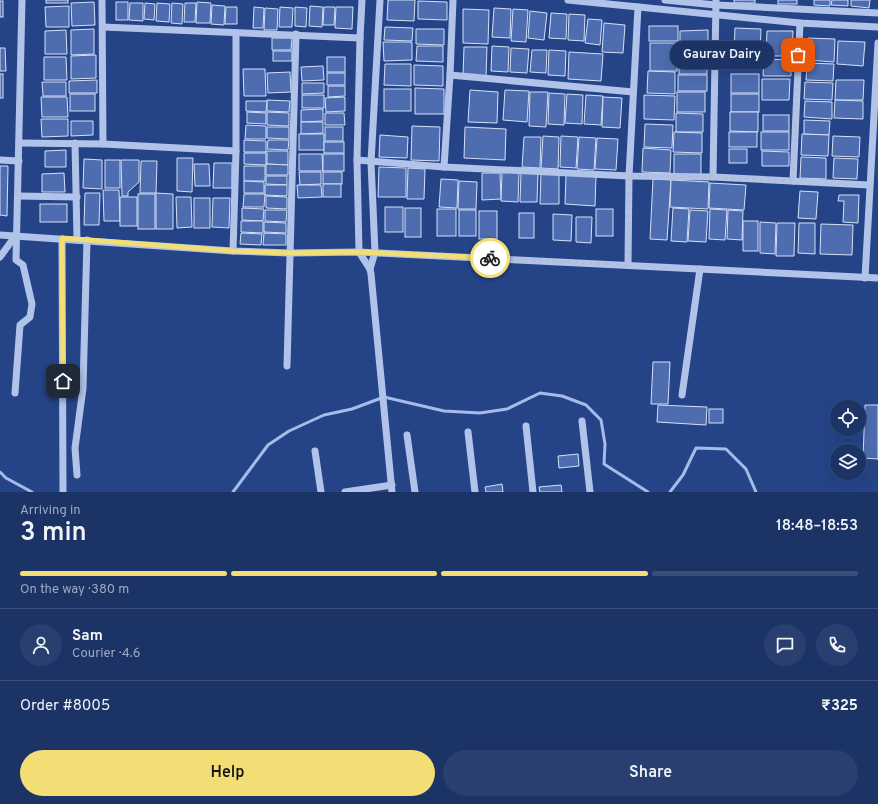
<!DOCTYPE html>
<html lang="en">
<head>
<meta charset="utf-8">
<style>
	:root { --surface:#1c3366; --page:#293f6f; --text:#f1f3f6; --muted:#a0aabf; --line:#3a4e7a; --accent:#f3de75 }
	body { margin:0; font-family:Overpass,sans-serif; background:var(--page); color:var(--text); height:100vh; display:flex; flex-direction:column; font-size:15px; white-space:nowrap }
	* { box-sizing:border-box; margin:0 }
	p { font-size:13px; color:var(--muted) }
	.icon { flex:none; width:22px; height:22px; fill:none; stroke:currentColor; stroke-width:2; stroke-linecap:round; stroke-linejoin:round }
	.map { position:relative; height:492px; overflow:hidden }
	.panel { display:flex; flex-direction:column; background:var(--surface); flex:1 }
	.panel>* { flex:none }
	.buttons { position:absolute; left:830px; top:400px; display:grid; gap:8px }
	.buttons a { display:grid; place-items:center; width:36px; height:36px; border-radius:50%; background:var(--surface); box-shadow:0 4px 16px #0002,0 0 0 1px var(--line); font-size:20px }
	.pin { position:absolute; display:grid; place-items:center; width:34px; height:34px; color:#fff; margin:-17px; border-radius:8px; box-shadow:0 2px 6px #0006 }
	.courier { position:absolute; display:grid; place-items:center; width:40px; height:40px; margin:-20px; border:3px solid #f3de75; border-radius:50%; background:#fff; color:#222; box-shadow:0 1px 5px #0007 }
	.bubble { position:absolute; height:28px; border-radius:14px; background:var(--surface); box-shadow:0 4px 16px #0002,0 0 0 1px var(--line); font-size:13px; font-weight:600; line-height:28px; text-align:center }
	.head em { font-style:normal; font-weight:600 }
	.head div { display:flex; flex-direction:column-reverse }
	.head { display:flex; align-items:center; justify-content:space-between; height:68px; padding:0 20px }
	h1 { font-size:26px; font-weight:600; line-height:30px }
	.bar { display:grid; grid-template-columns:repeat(4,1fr); gap:6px 4px; align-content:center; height:48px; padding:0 20px }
	.bar i { height:5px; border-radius:3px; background:var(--line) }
	.bar .on { background:var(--accent) }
	.bar p { grid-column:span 4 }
	.line { display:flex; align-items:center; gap:10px; padding:0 20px; border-top:1px solid var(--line) }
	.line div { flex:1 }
	.round { display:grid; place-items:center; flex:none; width:42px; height:42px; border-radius:21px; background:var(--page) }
	.cta { display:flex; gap:8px; margin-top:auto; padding:8px 20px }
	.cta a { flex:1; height:46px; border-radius:24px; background:var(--accent); color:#111; font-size:16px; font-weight:600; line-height:46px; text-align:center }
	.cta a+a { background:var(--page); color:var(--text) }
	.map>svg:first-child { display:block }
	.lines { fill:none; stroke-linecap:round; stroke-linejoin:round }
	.stream { stroke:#a5bcea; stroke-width:3 }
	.building { fill:#4d6db0; stroke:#d5e0f7 }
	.minor { stroke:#b1c3e9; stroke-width:7 }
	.done { stroke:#b3bed5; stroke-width:4; stroke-dasharray:0 7.2 }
	.route { stroke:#f3de75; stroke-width:5 }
</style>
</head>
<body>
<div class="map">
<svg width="878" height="492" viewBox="0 0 878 492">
	<rect width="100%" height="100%" fill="#254488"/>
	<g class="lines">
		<g class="stream">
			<path d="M0,472L6,478L32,492"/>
			<path d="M233,492L268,445L289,431L324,415L352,409L384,397L444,411L480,413L507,409L540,393L562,396L586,405L601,420L605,444L604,464L648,492"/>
			<path d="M670,492L683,475L696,448L726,449L746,469L756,492"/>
		</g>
	</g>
	<g class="building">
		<rect x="46" y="0" width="22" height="3"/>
		<path d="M388,0H415L414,21L387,20Z"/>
		<rect x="734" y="0" width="21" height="3"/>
		<rect x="778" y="0" width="19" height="4"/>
		<path d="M814,0H830V6L814,5Z"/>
		<path d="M832,0H848V6L831,5Z"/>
		<path d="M851,0H870L869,8L851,6Z"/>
		<rect x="0" y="1" width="3" height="16"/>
		<path d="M418,1L447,2V20L418,19Z"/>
		<path d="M94,2L95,25L72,26L71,3Z"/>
		<rect x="116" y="2" width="12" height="18"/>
		<path d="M197,2L211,3L210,23H196Z"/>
		<path d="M130,3H143V21L129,20Z"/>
		<path d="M145,3L155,4L154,20L144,19Z"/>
		<path d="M157,3L170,4L169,22L156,21Z"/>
		<path d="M172,3L183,4L182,24L171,23Z"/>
		<path d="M185,3H196L195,22H184Z"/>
		<path d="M212,5L225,6L224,25L211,24Z"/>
		<path d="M69,6V27H46L45,7Z"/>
		<path d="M310,6L323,7L322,27L309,26Z"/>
		<path d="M226,7H237V24H225Z"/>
		<path d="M254,7L264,8L263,28H253Z"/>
		<path d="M280,7L293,8L292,27H279Z"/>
		<path d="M295,7L307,8L306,27L295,26Z"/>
		<path d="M324,7H335L334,25H323Z"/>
		<path d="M336,7H353L352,29L335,28Z"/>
		<path d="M265,8L278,9L277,30H264Z"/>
		<path d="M494,8L511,9L510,38L492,37Z"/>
		<path d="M463,9L489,10L488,44L463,43Z"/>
		<path d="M513,9L528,10L526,42L511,41Z"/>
		<path d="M530,11L547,13L544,40L528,38Z"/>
		<path d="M551,13L567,14L566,39L549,38Z"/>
		<path d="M569,14L585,15L584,41L568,40Z"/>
		<path d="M588,19L602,20L600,45L585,43Z"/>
		<path d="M604,23L625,25L623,53L602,52Z"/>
		<rect x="649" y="26" width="29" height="15"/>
		<path d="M385,27L413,28L412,41L384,40Z"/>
		<path d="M735,28L761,29L760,54L734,53Z"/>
		<path d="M94,29V54L71,55V30Z"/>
		<path d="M416,29H444V45L416,44Z"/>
		<path d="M66,30L67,54H45V31Z"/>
		<path d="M708,30V56H680V31Z"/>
		<path d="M767,31H793L792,56H766Z"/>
		<path d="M272,38H292L291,50H272Z"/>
		<path d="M808,38L835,39L834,62L807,60Z"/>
		<path d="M838,41L865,42L863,66L837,64Z"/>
		<path d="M383,42H412V60L384,61Z"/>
		<rect x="650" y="43" width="27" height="28"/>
		<path d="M417,46H443V62L416,61Z"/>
		<path d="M492,46L509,47L508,72L491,71Z"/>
		<path d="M464,47H487L486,76L463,75Z"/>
		<path d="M0,48H5L6,71H0Z"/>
		<path d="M511,48L529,49L527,73L510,72Z"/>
		<path d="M532,50H547L546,73L530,72Z"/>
		<path d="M549,50L566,51L565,76L548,75Z"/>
		<rect x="273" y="51" width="19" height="10"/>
		<path d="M569,52L603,54L601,81L568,79Z"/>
		<path d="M96,55V78L71,79V56Z"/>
		<path d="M44,57H66L67,80H44Z"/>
		<rect x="327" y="57" width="18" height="15"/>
		<rect x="679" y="57" width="28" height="17"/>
		<path d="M764,59L791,60V76H763Z"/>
		<path d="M807,63L834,64L833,81L806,80Z"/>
		<path d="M385,64H411V86L384,85Z"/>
		<path d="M414,65L443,66V86L414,85Z"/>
		<path d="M323,66L324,80L302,81L301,67Z"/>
		<path d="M243,69H265L266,96H244Z"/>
		<path d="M648,71L675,72V94L647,93Z"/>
		<path d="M290,72L291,92L268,93L267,73Z"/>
		<rect x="327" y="73" width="18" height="12"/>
		<rect x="0" y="74" width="3" height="24"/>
		<rect x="731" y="74" width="28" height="19"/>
		<rect x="678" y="75" width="29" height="16"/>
		<path d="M762,79H790L789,100H762Z"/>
		<path d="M97,80V93H69V81Z"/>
		<path d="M836,80H864L863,100H835Z"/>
		<path d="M42,82H66V96H43Z"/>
		<path d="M805,82L833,83L832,100L804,99Z"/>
		<path d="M302,83H324V93L302,94Z"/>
		<path d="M328,86H345V96L328,97Z"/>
		<path d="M415,88L444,89V114H415Z"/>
		<rect x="384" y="89" width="27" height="22"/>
		<path d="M470,90L498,92L497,123L468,122Z"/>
		<path d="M505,90L529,91L527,122L503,120Z"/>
		<path d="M530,92H548L546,127L529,126Z"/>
		<rect x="677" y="92" width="28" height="20"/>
		<path d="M549,93L565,94L564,125L548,124Z"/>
		<rect x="70" y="94" width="25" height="17"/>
		<path d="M567,94L583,95L582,124L565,123Z"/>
		<rect x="731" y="94" width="28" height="18"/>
		<rect x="302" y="95" width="22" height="13"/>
		<path d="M586,95L603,96L601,125L584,124Z"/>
		<path d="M644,95L675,96L674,120L644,119Z"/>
		<path d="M41,97H67L68,117H42Z"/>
		<path d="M345,97V111L326,112L325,98Z"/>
		<path d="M603,97L622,98L620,128L602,127Z"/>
		<path d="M267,100L290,101L289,112L267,111Z"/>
		<path d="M835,100L863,101V119L834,118Z"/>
		<path d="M246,101H267L266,112L246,111Z"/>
		<path d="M805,101L832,102V119L804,117Z"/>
		<path d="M323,109V121L301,122V110Z"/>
		<path d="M247,112L266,113V124L247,123Z"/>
		<path d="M267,112L289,113V126L267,125Z"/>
		<path d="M730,112H758V132L730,131Z"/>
		<path d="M325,113H344L345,125H325Z"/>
		<path d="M676,113L703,114V132H676Z"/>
		<rect x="763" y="115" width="26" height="16"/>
		<path d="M41,119H68V136L42,137Z"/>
		<path d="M804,120L830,121L829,135L804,134Z"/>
		<path d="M71,121H93V135L71,136Z"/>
		<path d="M301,122H323V133L301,134Z"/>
		<path d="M645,124L673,125L672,148L644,147Z"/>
		<path d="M246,125L266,126V139H245Z"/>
		<path d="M412,126L440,127L439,161L411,160Z"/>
		<path d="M267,127H289V139L267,138Z"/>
		<rect x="325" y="127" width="18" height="14"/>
		<path d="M465,127L506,129L505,160L464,158Z"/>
		<path d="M674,132L702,133V153L673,152Z"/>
		<rect x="729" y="132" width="28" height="15"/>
		<rect x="761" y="132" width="28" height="18"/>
		<rect x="299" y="134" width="25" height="16"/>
		<path d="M802,134L829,135L828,156L801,155Z"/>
		<path d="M380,135L408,137L407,158L379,157Z"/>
		<path d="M543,136L559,137L558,169L541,168Z"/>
		<path d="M561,136L578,137L576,168L560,167Z"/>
		<path d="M833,136L860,137L859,157L832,156Z"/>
		<path d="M524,137H541L540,168L522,167Z"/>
		<path d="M579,137L596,138L594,170L577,169Z"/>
		<path d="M597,138L618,139L616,170L595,169Z"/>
		<path d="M244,140L266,141V152H244Z"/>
		<path d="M268,140H289L288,150L267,149Z"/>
		<rect x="324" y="142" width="20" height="11"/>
		<path d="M643,148L671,150L670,173L642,172Z"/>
		<rect x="729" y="149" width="18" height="14"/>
		<path d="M66,150V167H45V151Z"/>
		<path d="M267,151H288V165L267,164Z"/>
		<path d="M762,151L789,152V166H762Z"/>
		<path d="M244,153H266V165L244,164Z"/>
		<path d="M299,154H322L323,171H299Z"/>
		<rect x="323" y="154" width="21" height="17"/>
		<path d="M674,154H701V175L674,174Z"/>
		<path d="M801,157L826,158V179L800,178Z"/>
		<path d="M177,158H193L192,192L177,191Z"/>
		<path d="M834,158L858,159L857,179L833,178Z"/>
		<path d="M84,159L102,160V189L83,188Z"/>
		<rect x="105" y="160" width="15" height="28"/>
		<path d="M121,160H139V182L128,192V196H122Z"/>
		<path d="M141,161H157L156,193H140Z"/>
		<path d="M214,163H232V188H213Z"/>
		<path d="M194,164H209L210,186H195Z"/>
		<path d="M266,164L288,165V175H266Z"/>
		<path d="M0,166H8L7,216L0,215Z"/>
		<rect x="244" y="166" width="21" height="15"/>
		<path d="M379,167L406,168V197H378Z"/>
		<path d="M408,168L425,169L424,199H407Z"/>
		<path d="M299,172H321V184L300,185Z"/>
		<rect x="323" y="172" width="19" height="12"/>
		<path d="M502,172H519L518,202L501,201Z"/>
		<path d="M64,173L65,192H42V174Z"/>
		<path d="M482,173H500L501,199L482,200Z"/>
		<path d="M521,173H538L537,202H520Z"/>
		<path d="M541,173L559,174V204H540Z"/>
		<path d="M566,175L596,176L595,206L565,204Z"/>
		<path d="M266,176H287V185L266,184Z"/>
		<path d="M441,179L458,180L457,208L439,207Z"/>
		<path d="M653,179L671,180L667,240L650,239Z"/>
		<path d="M671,180L709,182L708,209L670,207Z"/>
		<path d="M244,181L264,182V193H244Z"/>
		<path d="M459,181L477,182L476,209H458Z"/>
		<path d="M710,183L746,185L744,210L709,208Z"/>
		<rect x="323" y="184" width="18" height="13"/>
		<path d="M265,185H287V196L265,195Z"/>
		<path d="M297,185H321L322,197L298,198Z"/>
		<path d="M103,190H119L120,221H104Z"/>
		<path d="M800,191L818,192L816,219L798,218Z"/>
		<path d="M85,193H100L99,225H84Z"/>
		<path d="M156,193L173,194V229H156Z"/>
		<rect x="138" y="194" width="17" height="35"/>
		<path d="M244,194H265L264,207H243Z"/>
		<path d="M839,195H859L858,223L843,222L844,201H838Z"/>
		<path d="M266,196L287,197V209L266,208Z"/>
		<rect x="120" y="197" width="17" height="29"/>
		<path d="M176,197H191L192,227L177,228Z"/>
		<rect x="194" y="198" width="16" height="30"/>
		<path d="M213,198H230L229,228L212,227Z"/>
		<rect x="40" y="204" width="27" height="18"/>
		<rect x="385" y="207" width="18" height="25"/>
		<path d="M242,208L264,209L263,221L242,220Z"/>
		<rect x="405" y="208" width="16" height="29"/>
		<path d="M673,208L689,209L687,242L671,241Z"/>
		<rect x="437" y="209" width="19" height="27"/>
		<rect x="596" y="209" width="17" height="27"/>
		<path d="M710,209L727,210L725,240L709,239Z"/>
		<path d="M265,210H287L286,222L265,221Z"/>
		<rect x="459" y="210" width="17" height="26"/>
		<path d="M690,210L708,211L706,242L688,241Z"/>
		<path d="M728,210L743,211L742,240L727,239Z"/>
		<rect x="479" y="211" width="18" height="28"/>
		<rect x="519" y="213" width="15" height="25"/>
		<path d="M553,214L572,215L571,241L553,240Z"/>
		<path d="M576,217H592L591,243L576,242Z"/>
		<path d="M241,221H263V233L241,232Z"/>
		<rect x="743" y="221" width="15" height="30"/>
		<path d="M264,222L286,223V233L264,232Z"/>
		<path d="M760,222L776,223L775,254L760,253Z"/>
		<path d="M777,223H795L794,256H776Z"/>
		<path d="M799,223H815V254L798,253Z"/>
		<path d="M821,224L853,225L852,255L820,254Z"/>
		<path d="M241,233L262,234L261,245L240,244Z"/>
		<path d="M264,233L286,234V245H263Z"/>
		<path d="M653,362H670L668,404H651Z"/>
		<path d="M658,405L707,407L706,425L657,422Z"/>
		<path d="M865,405H878V459L863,458Z"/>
		<rect x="709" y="409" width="14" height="14"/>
		<path d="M578,454L579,466L559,468L558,456Z"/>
		<path d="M502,484L503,492H486L485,487Z"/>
		<path d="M561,485L562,492H540L539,487Z"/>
	</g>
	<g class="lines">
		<g class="minor">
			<path d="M102,0L103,144"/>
			<path d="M362,0L360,38L357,160L359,252L370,269L371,274L392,492"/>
			<path d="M568,0L800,23L878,27"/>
			<path d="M665,0L716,5L878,13"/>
			<path d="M103,27L360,38"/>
			<path d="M450,75L633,92"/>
			<path d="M19,143L103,144L236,151"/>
			<path d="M75,143L77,240"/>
			<path d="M0,160L19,161"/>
			<path d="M357,160L444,167L629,176L713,177L869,185"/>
			<path d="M444,167L450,75L453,0"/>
			<path d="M713,177L716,0"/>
			<path d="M793,181L800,23"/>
			<path d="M18,196L77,197"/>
			<path d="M0,235L233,251L290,253L359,252L878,278"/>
			<path d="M62,239L63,492"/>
			<path d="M233,251L236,151V33"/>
			<path d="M0,257L16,235"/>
			<path d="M628,265L629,176L638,7"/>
			<path d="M370,269L375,252L371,162L380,0"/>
			<path d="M865,278L878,43"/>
			<path d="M287,366L296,34"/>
			<path d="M15,393L20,325L30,317L32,304L23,265L16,260L22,0"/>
			<path d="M682,395L700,269"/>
			<path d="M582,421L590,492"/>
			<path d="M526,426L533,492"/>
			<path d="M468,432L475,492"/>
			<path d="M407,435L415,492"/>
			<path d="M315,451L321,492"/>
			<path d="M77,475L75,448L83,388L87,240"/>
			<path d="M345,492L392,485"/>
		</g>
	</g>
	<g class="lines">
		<path class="done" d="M490,258L628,265L629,176L713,177L793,181L798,55"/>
		<path class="route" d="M63,381L62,238L233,251L290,253L359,252L490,258"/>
	</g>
</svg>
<div class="buttons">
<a><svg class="icon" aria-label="locate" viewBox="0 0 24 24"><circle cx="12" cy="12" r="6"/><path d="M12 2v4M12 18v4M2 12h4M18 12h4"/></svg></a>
<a><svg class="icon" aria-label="layers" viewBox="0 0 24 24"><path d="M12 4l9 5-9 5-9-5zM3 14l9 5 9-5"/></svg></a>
</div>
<div class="pin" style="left:798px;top:55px;background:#ea580c"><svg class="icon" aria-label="bag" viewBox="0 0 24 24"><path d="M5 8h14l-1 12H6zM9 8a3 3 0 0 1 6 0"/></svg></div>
<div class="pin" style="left:63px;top:381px;background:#1f2937"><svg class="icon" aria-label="home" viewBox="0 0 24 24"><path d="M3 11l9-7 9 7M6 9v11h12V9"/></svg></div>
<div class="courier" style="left:490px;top:258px"><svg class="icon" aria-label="bike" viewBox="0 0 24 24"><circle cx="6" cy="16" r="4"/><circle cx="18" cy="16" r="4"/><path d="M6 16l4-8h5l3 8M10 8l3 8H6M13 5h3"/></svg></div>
<div class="bubble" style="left:670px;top:41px;width:104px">Gaurav Dairy</div>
</div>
<section class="panel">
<div class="head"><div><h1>3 min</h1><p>Arriving in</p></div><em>18:48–18:53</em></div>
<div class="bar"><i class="on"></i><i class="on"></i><i class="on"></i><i></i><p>On the way · 380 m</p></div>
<div class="line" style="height:72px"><a class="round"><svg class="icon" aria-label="person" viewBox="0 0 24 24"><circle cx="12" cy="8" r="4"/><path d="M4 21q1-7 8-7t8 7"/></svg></a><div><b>Sam</b><p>Courier · 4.6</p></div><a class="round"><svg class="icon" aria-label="chat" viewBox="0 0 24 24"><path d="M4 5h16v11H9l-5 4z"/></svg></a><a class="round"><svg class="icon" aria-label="phone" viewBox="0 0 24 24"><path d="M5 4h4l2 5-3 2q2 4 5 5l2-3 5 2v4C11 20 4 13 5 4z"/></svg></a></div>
<div class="line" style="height:52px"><div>Order #8005</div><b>₹325</b></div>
<div class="cta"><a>Help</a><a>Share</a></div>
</section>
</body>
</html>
